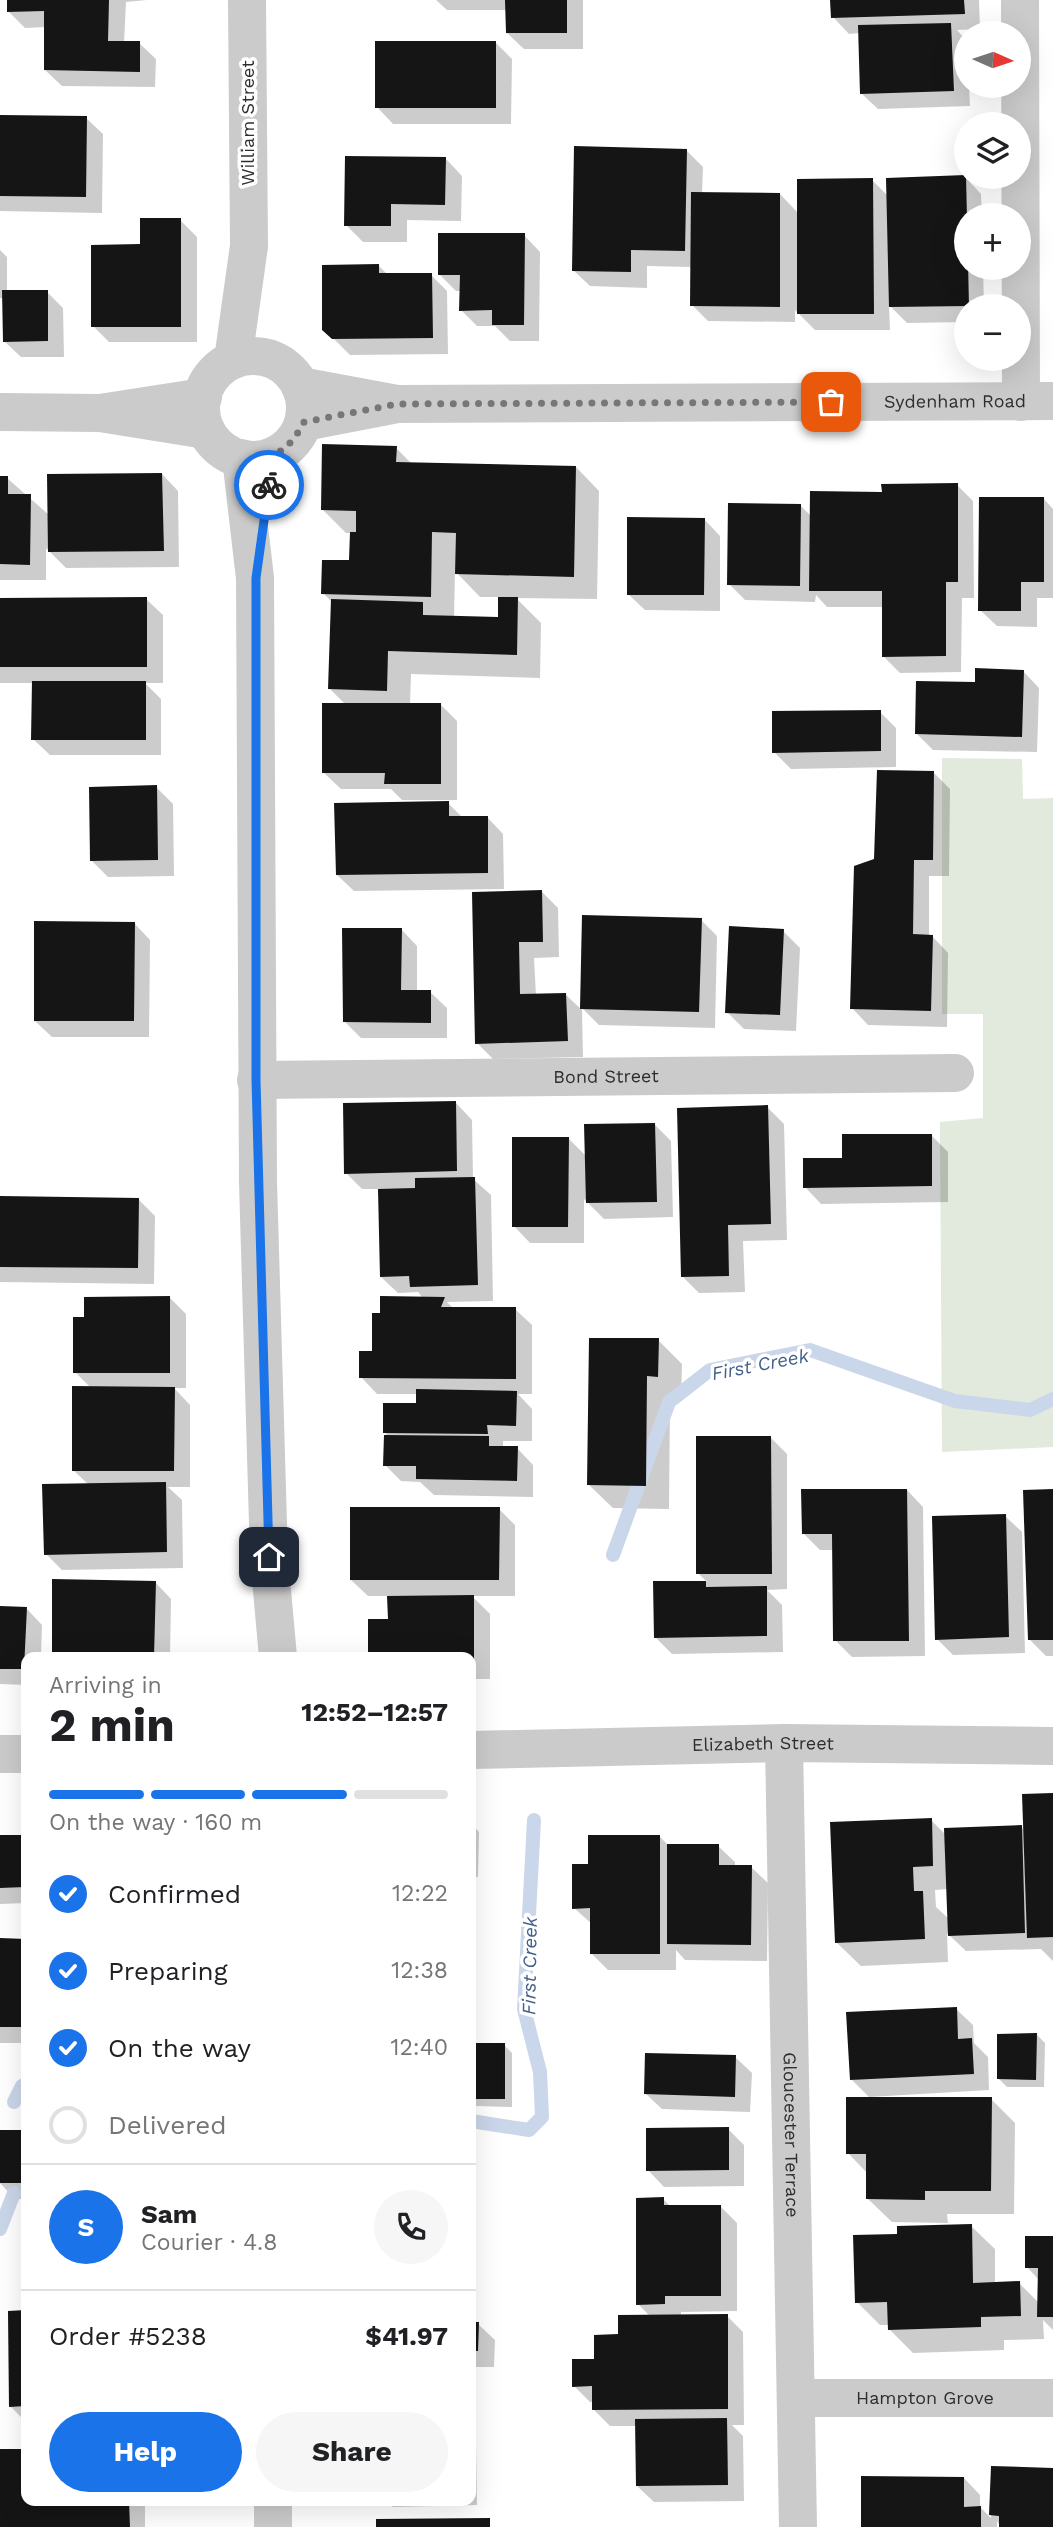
<!DOCTYPE html>
<html lang="en">
<head>
<meta charset="utf-8">
<style>
	:root { --surface:#fff; --page:#f6f6f6; --text:#202124; --muted:#757577; --line:#e0e0e0; --accent:#1a73e8 }
	body { margin:0; font-family:"Work Sans",sans-serif; background:var(--page); color:var(--text); height:100vh; display:flex; flex-direction:column; font-size:26px; white-space:nowrap }
	* { box-sizing:border-box; margin:0 }
	p { font-size:23px; color:var(--muted) }
	.icon { flex:none; width:38px; height:38px; fill:none; stroke:currentColor; stroke-width:2; stroke-linecap:round; stroke-linejoin:round }
	.map { position:relative; flex:1; overflow:hidden }
	.drawer { position:absolute; left:21px; top:1652px; width:455px; height:854px; display:flex; flex-direction:column; background:var(--surface); border-radius:14px; box-shadow:0 7px 28px #0002 }
	.drawer>* { flex:none }
	.needle { width:46px; rotate:93deg }
	.fabs { position:absolute; left:954px; top:21px; display:grid; gap:14px }
	.fabs a { display:grid; place-items:center; width:77px; height:77px; border-radius:50%; background:var(--surface); box-shadow:0 7px 28px #0002; font-size:35px }
	.pin { position:absolute; display:grid; place-items:center; width:60px; height:60px; color:#fff; margin:-30px; border-radius:14px; box-shadow:0 4px 10px #0006 }
	.courier { position:absolute; display:grid; place-items:center; width:70px; height:70px; margin:-35px; border:5px solid #1a73e8; border-radius:50%; background:#fff; color:#222; box-shadow:0 2px 9px #0007 }
	.headline em { font-style:normal; font-weight:700 }
	.headline div { display:flex; flex-direction:column-reverse }
	.headline { display:flex; align-items:center; justify-content:space-between; height:119px; padding:0 28px }
	h1 { font-size:46px; font-weight:700; line-height:52px }
	.bar { display:grid; grid-template-columns:repeat(4,1fr); gap:10px 7px; align-content:center; height:84px; padding:0 28px }
	.bar i { height:9px; border-radius:5px; background:var(--line) }
	.bar .current { background:var(--accent) }
	.bar p { grid-column:span 4 }
	.line { display:flex; align-items:center; gap:18px; padding:0 28px; border-top:2px solid var(--line) }
	.line div { flex:1 }
	.round { display:grid; place-items:center; flex:none; width:74px; height:74px; border-radius:37px; background:var(--page) }
	ol { padding:0 28px; list-style:none }
	li { display:flex; align-items:center; gap:21px; height:77px }
	li p { margin-inline-start:auto }
	li .icon { padding:7px; border-radius:50%; background:var(--accent); color:#fff; stroke-width:4 }
	li:last-child { color:var(--muted) }
	li i { width:38px; height:38px; border:4px solid var(--line); border-radius:50% }
	.button { display:flex; gap:14px; margin-top:auto; padding:14px 28px }
	.button a { flex:1; height:80px; border-radius:42px; background:var(--accent); color:#fff; font-size:28px; font-weight:700; line-height:80px; text-align:center }
	.button a+a { background:var(--page); color:var(--text) }
	.map>svg:first-child { display:block }
	.green { fill:#e1eadd }
	.shadow { fill:#0003; fill-rule:evenodd }
	.lines { fill:none; stroke-linecap:round; stroke-linejoin:round }
	.stream { stroke:#cad6e9; stroke-width:14 }
	.building { fill:#151515 }
	.street { stroke:#cbcbcb; stroke-width:38 }
	.done { stroke:#777; stroke-width:7; stroke-dasharray:0 12.6 }
	.route { stroke:#1a73e8; stroke-width:9 }
	.labels { text-anchor:middle; stroke-width:7; stroke-linejoin:round; paint-order:stroke }
	.street-label { font-size:18px; fill:#2e2e2e; stroke:#fff }
	.water-label { font-size:19px; font-style:italic; fill:#435f89; stroke:#fff }
</style>
</head>
<body>
<div class="map">
<svg width="1053" height="2527" viewBox="0 0 1053 2527">
	<rect width="100%" height="100%" fill="#fff"/>
	<path class="green" d="M942,758L1022,759L1023,799L1053,798V1447L942,1452L940,1122L983,1118V1014H942Z"/>
	<g class="shadow">
		<path d="M9,0H147L126,2L124,43H139L156,59L155,87L62,86L45,70L46,27L25,28L9,12Z"/>
		<path d="M436,0H583V49H524L507,33V10H447Z"/>
		<path d="M832,0H979L980,29L957,30L966,40V86H969L970,106L878,109L861,93L860,33L849,34L833,17Z"/>
		<path d="M496,43L512,59L511,124H393L377,107Z"/>
		<path d="M0,116L86,118L103,134L102,213L0,211Z"/>
		<path d="M686,150L703,167L702,194H780L798,213L872,180L888,196L965,177L981,194L982,215H966V268H983L984,306H966V322L907,323L889,305L890,330H815L795,310V322L708,321L692,305V267L647,266V288L590,286L573,270Z"/>
		<path d="M446,159L462,176L461,221L407,220V242H363L346,225Z"/>
		<path d="M180,220L197,237V342H109L93,326L142,246Z"/>
		<path d="M524,235L540,252L539,341H510L495,326H477L461,310V291H456L440,275Z"/>
		<path d="M0,250L7,257V292H47L63,308L64,357H21L4,341V298H0Z"/>
		<path d="M379,266L388,275H431L447,291L448,354L350,355L324,329Z"/>
		<path d="M396,448L412,464L576,467L599,491L597,599L516,598L541,623L540,678L411,674L410,705L440,704L457,721V800H402L391,789H341L324,773L346,705L330,689L333,603L323,593L351,562L352,533H346L322,509ZM455,571L480,597H500V619L454,618Z"/>
		<path d="M162,474L178,491L179,567L66,568L46,548V580H0V478H7L49,515Z"/>
		<path d="M957,485L973,501L974,598H962L961,672L900,673L884,657L883,607H827L816,595L815,602L745,600L729,584L800,505L811,516Z"/>
		<path d="M1044,499L1053,509V598H1037V627L997,626L980,610Z"/>
		<path d="M704,519L720,536V611L645,610L628,594Z"/>
		<path d="M0,599H146L163,615V683H145L161,699V755H50L33,739V683H0Z"/>
		<path d="M1023,671L1039,688L1037,752L933,750L917,734L977,684Z"/>
		<path d="M880,712L896,728V767L791,769L774,752Z"/>
		<path d="M934,773L950,789L949,876H929V936H932L948,953L947,1027L868,1025L852,1008L876,860Z"/>
		<path d="M156,787L173,804L174,876L108,877L92,861Z"/>
		<path d="M448,803L463,818L487,817L503,834L504,889L354,891L337,875Z"/>
		<path d="M542,892L558,908L559,957L534,958L536,996L566,995L582,1010L583,1057L493,1059L477,1043L474,893Z"/>
		<path d="M701,920L717,936L715,1028L599,1025L582,1008Z"/>
		<path d="M134,923L150,940L149,1037H52L35,1021Z"/>
		<path d="M401,929L417,946V992H430L447,1008V1038H361L344,1021Z"/>
		<path d="M783,931L800,948L796,1031L744,1029L727,1012Z"/>
		<path d="M456,1103L472,1120L473,1179L491,1195L493,1301L447,1302L454,1309H515L532,1325V1394H518L532,1409V1441H503V1448H517L533,1465V1497L434,1495L420,1482L401,1481L385,1465L389,1437L384,1432L418,1404V1394H377L361,1377L374,1353L382,1315L423,1298L418,1292L398,1293L381,1277L379,1189H362L346,1173Z"/>
		<path d="M767,1107L784,1124L787,1240L743,1241L745,1292L699,1293L683,1277Z"/>
		<path d="M655,1125L671,1141L673,1217L604,1219L584,1199V1243H530L514,1226L568,1138L587,1157Z"/>
		<path d="M931,1135L948,1152V1202L821,1204L805,1187L844,1159Z"/>
		<path d="M0,1198L139,1200L155,1216L154,1284L0,1282Z"/>
		<path d="M170,1298L186,1314V1388H174L190,1405V1487H168L182,1500L183,1568L62,1570L46,1554L89,1485L73,1470L91,1388L75,1372L86,1319Z"/>
		<path d="M658,1340L682,1364L681,1400L670,1399L669,1509L613,1508L589,1485Z"/>
		<path d="M771,1438L787,1454V1589L767,1590L782,1605L783,1652L672,1654L656,1638L655,1583L707,1582L698,1573Z"/>
		<path d="M907,1490L923,1507L925,1656L852,1657L835,1640L834,1550H820L804,1534Z"/>
		<path d="M1053,1491V1656H1046L1030,1640Z"/>
		<path d="M499,1509L515,1525V1596H472L490,1614V1679H471V1657H370V1621H389V1596H368L351,1580Z"/>
		<path d="M1005,1516L1022,1532L1025,1653L953,1655L937,1639Z"/>
		<path d="M54,1581L155,1582L171,1599L170,1657H54Z"/>
		<path d="M0,1607L26,1608L42,1625L41,1657H26V1685L0,1684Z"/>
		<path d="M1053,1796V1961L1041,1949L966,1951L947,1933L948,1962L861,1966L837,1943L931,1820L946,1835L1021,1827L1025,1831ZM948,1889L949,1919L936,1907L935,1890Z"/>
		<path d="M471,1823L479,1832L478,1877H471Z"/>
		<path d="M659,1836L668,1845L718,1846L735,1862V1867H751L768,1883L767,1961L685,1960L676,1950V1970H608L592,1954V1924L574,1908Z"/>
		<path d="M0,1837H24L26,1839V1903L0,1904Z"/>
		<rect x="0" y="1940" width="26" height="103"/>
		<path d="M956,2009L973,2025L974,2043L988,2057L989,2090L869,2097L851,2079Z"/>
		<path d="M1037,2035L1045,2043L1044,2087H1007L999,2079Z"/>
		<path d="M471,2045H504L512,2053V2107L475,2106L471,2102Z"/>
		<path d="M735,2057L752,2073L750,2112L662,2109L645,2093Z"/>
		<path d="M991,2099L1015,2123L1014,2214H947L948,2223L892,2222L868,2199V2174L848,2153Z"/>
		<path d="M728,2129L744,2145V2186L664,2187L648,2170Z"/>
		<path d="M0,2132H26V2199H15L0,2183Z"/>
		<path d="M663,2199L671,2207L720,2206L737,2223V2311L681,2312V2316H727L743,2332L744,2425H732L743,2436L744,2501L654,2502L637,2486V2426H610L594,2410V2402H590L574,2386L619,2336L650,2316L638,2304Z"/>
		<path d="M971,2226L995,2249V2284L1019,2283L1039,2303L1040,2281L1027,2267L1053,2238V2330L1043,2320L1044,2339L1004,2340V2350L913,2353L889,2329V2325H880L857,2302L899,2236Z"/>
		<path d="M9,2312H26V2422L10,2406Z"/>
		<path d="M471,2324H478L495,2340L494,2367H475V2406H471Z"/>
		<path d="M471,2440L476,2445L477,2505L393,2507L387,2501H471Z"/>
		<path d="M0,2451H26V2501H145V2527H0Z"/>
		<path d="M993,2468L1053,2470V2527H1001L997,2521V2527H863L964,2478L980,2495V2507L991,2518Z"/>
	</g>
	<g class="lines">
		<g class="stream">
			<path d="M613,1555L669,1402L710,1370L810,1350L955,1401L1030,1410L1053,1399"/>
			<path d="M14,2102L22,2086L26,2084"/>
			<path d="M471,2121L529,2130L542,2117L540,2072L524,2009L534,1820"/>
			<path d="M0,2229L14,2193"/>
		</g>
	</g>
	<g class="building">
		<path d="M7,0H109L108,41H140V72L44,70V11L7,12Z"/>
		<path d="M505,0H567V33H506Z"/>
		<path d="M830,0H964L965,14L831,18Z"/>
		<path d="M951,23L954,91L860,94L858,25Z"/>
		<rect x="375" y="41" width="121" height="67"/>
		<path d="M0,115L87,116L86,197L0,196Z"/>
		<path d="M574,146L687,149L685,251L631,250V272L572,271Z"/>
		<path d="M345,156L446,157L445,205L391,204V226H344Z"/>
		<path d="M966,175L969,306L889,307L886,178Z"/>
		<path d="M873,178L874,314H797V179Z"/>
		<path d="M691,192L780,193V307L690,306Z"/>
		<path d="M140,218H181V327H91V245L140,244Z"/>
		<path d="M438,233H525L524,325H492V310L459,311L460,275H438Z"/>
		<path d="M379,264V273H432L433,338L332,339L322,330V265Z"/>
		<path d="M2,290H48V341L3,342Z"/>
		<path d="M322,444L397,446L396,462L576,466L574,577L455,574L456,533L432,532L431,597L321,594L322,560H349L350,532H356V511L321,510Z"/>
		<path d="M162,473L164,551L48,552L47,474Z"/>
		<path d="M0,476H8V494H31L30,565L0,564Z"/>
		<path d="M958,483V582H946V656L882,657V591H809L810,491L882,492L881,484Z"/>
		<path d="M979,497H1044V582H1021V611H978Z"/>
		<path d="M728,503L801,504L800,586L727,585Z"/>
		<path d="M627,517L705,518L704,595H627Z"/>
		<path d="M147,597V667H0V598Z"/>
		<path d="M498,597H518L517,655L388,651L387,691L328,689L331,599L423,602V615L498,617Z"/>
		<path d="M975,668L1024,670L1022,737L915,734L916,681L975,682Z"/>
		<path d="M32,681H146V740H31Z"/>
		<path d="M322,703H441V784H384L385,773H322Z"/>
		<path d="M881,710V751L772,753V711Z"/>
		<path d="M877,770L934,771L933,860H914L913,934L933,935L931,1011L850,1009L854,866L874,859Z"/>
		<path d="M157,785L158,860L90,861L89,787Z"/>
		<path d="M449,801V816H488V873L336,875L334,803Z"/>
		<path d="M542,890L543,942H519L520,994L566,993L568,1041L475,1044L472,892Z"/>
		<path d="M582,915L702,918L699,1012L580,1009Z"/>
		<path d="M34,921L135,922L134,1021H34Z"/>
		<path d="M729,926L784,929L780,1015L725,1013Z"/>
		<path d="M342,928H402L401,990H431V1023L343,1022Z"/>
		<path d="M456,1101L457,1171L344,1174L343,1103Z"/>
		<path d="M768,1105L771,1224L728,1225L729,1276L681,1277L677,1108Z"/>
		<path d="M655,1123L657,1202L586,1203L584,1124Z"/>
		<path d="M842,1134H932V1186L803,1188V1158H842Z"/>
		<path d="M512,1137H569L568,1227H512Z"/>
		<path d="M475,1177L478,1285L410,1287L409,1276L380,1277L378,1189L415,1188V1178Z"/>
		<path d="M0,1196L139,1198L138,1268L0,1267Z"/>
		<path d="M170,1296V1373H73V1317H84V1297Z"/>
		<path d="M380,1296L445,1297L441,1307H516V1379L359,1378V1351H372V1313H380Z"/>
		<path d="M589,1338H659L658,1377L647,1376L646,1486L587,1485Z"/>
		<path d="M72,1386L175,1387L174,1471H72Z"/>
		<path d="M416,1389L517,1391L516,1426L487,1425L488,1434L383,1433V1403H416Z"/>
		<path d="M384,1435L489,1436V1446H518L517,1481L416,1479V1466H383Z"/>
		<path d="M696,1436H771L772,1574H696Z"/>
		<path d="M166,1482L167,1552L44,1555L42,1484Z"/>
		<path d="M801,1489H907L909,1641H833L832,1534H802Z"/>
		<path d="M1053,1489V1640H1028L1023,1490Z"/>
		<path d="M350,1507H500L499,1580H350Z"/>
		<path d="M1006,1514L1009,1637L935,1640L932,1516Z"/>
		<path d="M52,1579L156,1581L154,1657H52Z"/>
		<path d="M653,1581H706V1587L767,1586V1636L654,1638Z"/>
		<path d="M474,1595V1663H471V1657H368V1619H388L387,1596Z"/>
		<path d="M0,1606L27,1607L24,1669H0Z"/>
		<path d="M1053,1793V1937L1027,1938L1022,1794Z"/>
		<path d="M932,1818L933,1866L913,1867L914,1891H923L925,1939L835,1943L830,1822Z"/>
		<path d="M1022,1825L1025,1933L948,1936L944,1828Z"/>
		<path d="M0,1835H24L25,1887L0,1888Z"/>
		<path d="M588,1835H660V1954H590V1908L572,1909V1864H588Z"/>
		<path d="M667,1844H719V1865H752L751,1945L667,1944Z"/>
		<path d="M0,1938L26,1939V2027H0Z"/>
		<path d="M957,2007L958,2039L972,2038L974,2074L850,2080L846,2012Z"/>
		<path d="M1037,2033L1036,2080L997,2079V2034Z"/>
		<rect x="471" y="2043" width="34" height="56"/>
		<path d="M645,2053L736,2055L735,2097L644,2094Z"/>
		<path d="M846,2097H992L991,2191H925V2200L866,2199V2154H846Z"/>
		<path d="M729,2127V2170L646,2171V2128Z"/>
		<rect x="0" y="2130" width="26" height="53"/>
		<path d="M664,2197V2205H721V2296H665V2304L636,2305V2198Z"/>
		<path d="M972,2224L973,2283L1020,2281L1021,2316L981,2317V2327L888,2330L887,2302L855,2303L853,2235L897,2234V2226Z"/>
		<path d="M1025,2236H1053V2317H1037L1038,2268H1025Z"/>
		<path d="M26,2310V2406L9,2407L8,2311Z"/>
		<path d="M728,2314V2409L592,2410V2386L572,2387V2359H594V2335L618,2334V2315Z"/>
		<path d="M471,2322H479L478,2351H471Z"/>
		<path d="M727,2418L728,2485L636,2486L635,2419Z"/>
		<path d="M0,2449H26V2501H129L130,2527H0Z"/>
		<path d="M991,2466L1053,2468V2527H999V2516L989,2515Z"/>
		<path d="M861,2476L964,2477V2507L981,2506V2527H861Z"/>
		<path d="M490,2518V2527H376V2519Z"/>
	</g>
	<g class="lines">
		<g class="street">
			<path d="M1020,0L1021,402"/>
			<circle cx="253" cy="408" r="52"/>
			<path d="M233,360L249,246L247,0"/>
			<path d="M300,386L397,404L304,422"/>
			<path d="M203,397L100,413L206,430"/>
			<path id="s1" d="M397,404L1053,401"/>
			<path d="M0,412L100,413"/>
			<path d="M241,458L255,578L258,1182L269,1557L278,1657"/>
			<path id="s2" d="M256,1080L955,1073"/>
			<path id="s3" d="M784,1743L798,2527"/>
			<path id="s4" d="M471,1750L784,1743L1053,1746"/>
			<path d="M0,1754H26"/>
			<path id="s5" d="M797,2398H1053"/>
			<path d="M273,2527V2501"/>
		</g>
	</g>
	<g class="lines">
		<path class="done" d="M269,485L274,455C289,447 296,437 304,422L397,404L831,402"/>
		<path class="route" d="M269,1557L256,1080V578L269,485"/>
	</g>
	<g class="labels">
		<g class="street-label">
			<text transform="translate(248 123) rotate(-90)" y="6">William Street</text>
			<text dy="6" stroke="none"><textPath href="#s1" startOffset="558">Sydenham Road</textPath></text>
			<text dy="6" stroke="none"><textPath href="#s2" startOffset="350">Bond Street</textPath></text>
			<text dy="6" stroke="none"><textPath href="#s4" startOffset="292">Elizabeth Street</textPath></text>
			<text dy="6" stroke="none"><textPath href="#s3" startOffset="392">Gloucester Terrace</textPath></text>
			<text dy="6" stroke="none"><textPath href="#s5" startOffset="128">Hampton Grove</textPath></text>
		</g>
		<g class="water-label">
			<text transform="translate(760 1364) rotate(-11)" y="7">First Creek</text>
			<text transform="translate(529 1966) rotate(-89)" y="7">First Creek</text>
		</g>
	</g>
</svg>
<div class="fabs">
<a><svg class="needle" viewBox="-14 -14 28 28"><path d="M0-13l5 13h-10z" fill="#e53935"/><path d="M0 13l5-13h-10z" fill="#757577"/></svg></a>
<a><svg class="icon" aria-label="layers" viewBox="0 0 24 24"><path d="M12 4l9 5-9 5-9-5zM3 14l9 5 9-5"/></svg></a>
<a>+</a>
<a>−</a>
</div>
<div class="pin" style="left:831px;top:402px;background:#ea580c"><svg class="icon" aria-label="bag" viewBox="0 0 24 24"><path d="M5 8h14l-1 12H6zM9 8a3 3 0 0 1 6 0"/></svg></div>
<div class="pin" style="left:269px;top:1557px;background:#1f2937"><svg class="icon" aria-label="home" viewBox="0 0 24 24"><path d="M3 11l9-7 9 7M6 9v11h12V9"/></svg></div>
<div class="courier" style="left:269px;top:485px"><svg class="icon" aria-label="bike" viewBox="0 0 24 24"><circle cx="6" cy="16" r="4"/><circle cx="18" cy="16" r="4"/><path d="M6 16l4-8h5l3 8M10 8l3 8H6M13 5h3"/></svg></div>
<section class="drawer">
<div class="headline"><div><h1>2 min</h1><p>Arriving in</p></div><em>12:52–12:57</em></div>
<div class="bar"><i class="current"></i><i class="current"></i><i class="current"></i><i></i><p>On the way · 160 m</p></div>
<ol>
<li><svg class="icon" aria-label="check" viewBox="0 0 24 24"><path d="M5 12l5 5 9-10"/></svg>Confirmed<p>12:22</p></li>
<li><svg class="icon" aria-label="check" viewBox="0 0 24 24"><path d="M5 12l5 5 9-10"/></svg>Preparing<p>12:38</p></li>
<li><svg class="icon" aria-label="check" viewBox="0 0 24 24"><path d="M5 12l5 5 9-10"/></svg>On the way<p>12:40</p></li>
<li><i></i>Delivered</li>
</ol>
<div class="line" style="height:126px"><b class="round" style="background:var(--accent);color:#fff">S</b><div><b>Sam</b><p>Courier · 4.8</p></div><a class="round"><svg class="icon" aria-label="phone" viewBox="0 0 24 24"><path d="M5 4h4l2 5-3 2q2 4 5 5l2-3 5 2v4C11 20 4 13 5 4z"/></svg></a></div>
<div class="line" style="height:91px"><div>Order #5238</div><b>$41.97</b></div>
<div class="button"><a>Help</a><a>Share</a></div>
</section>
</div>
</body>
</html>
